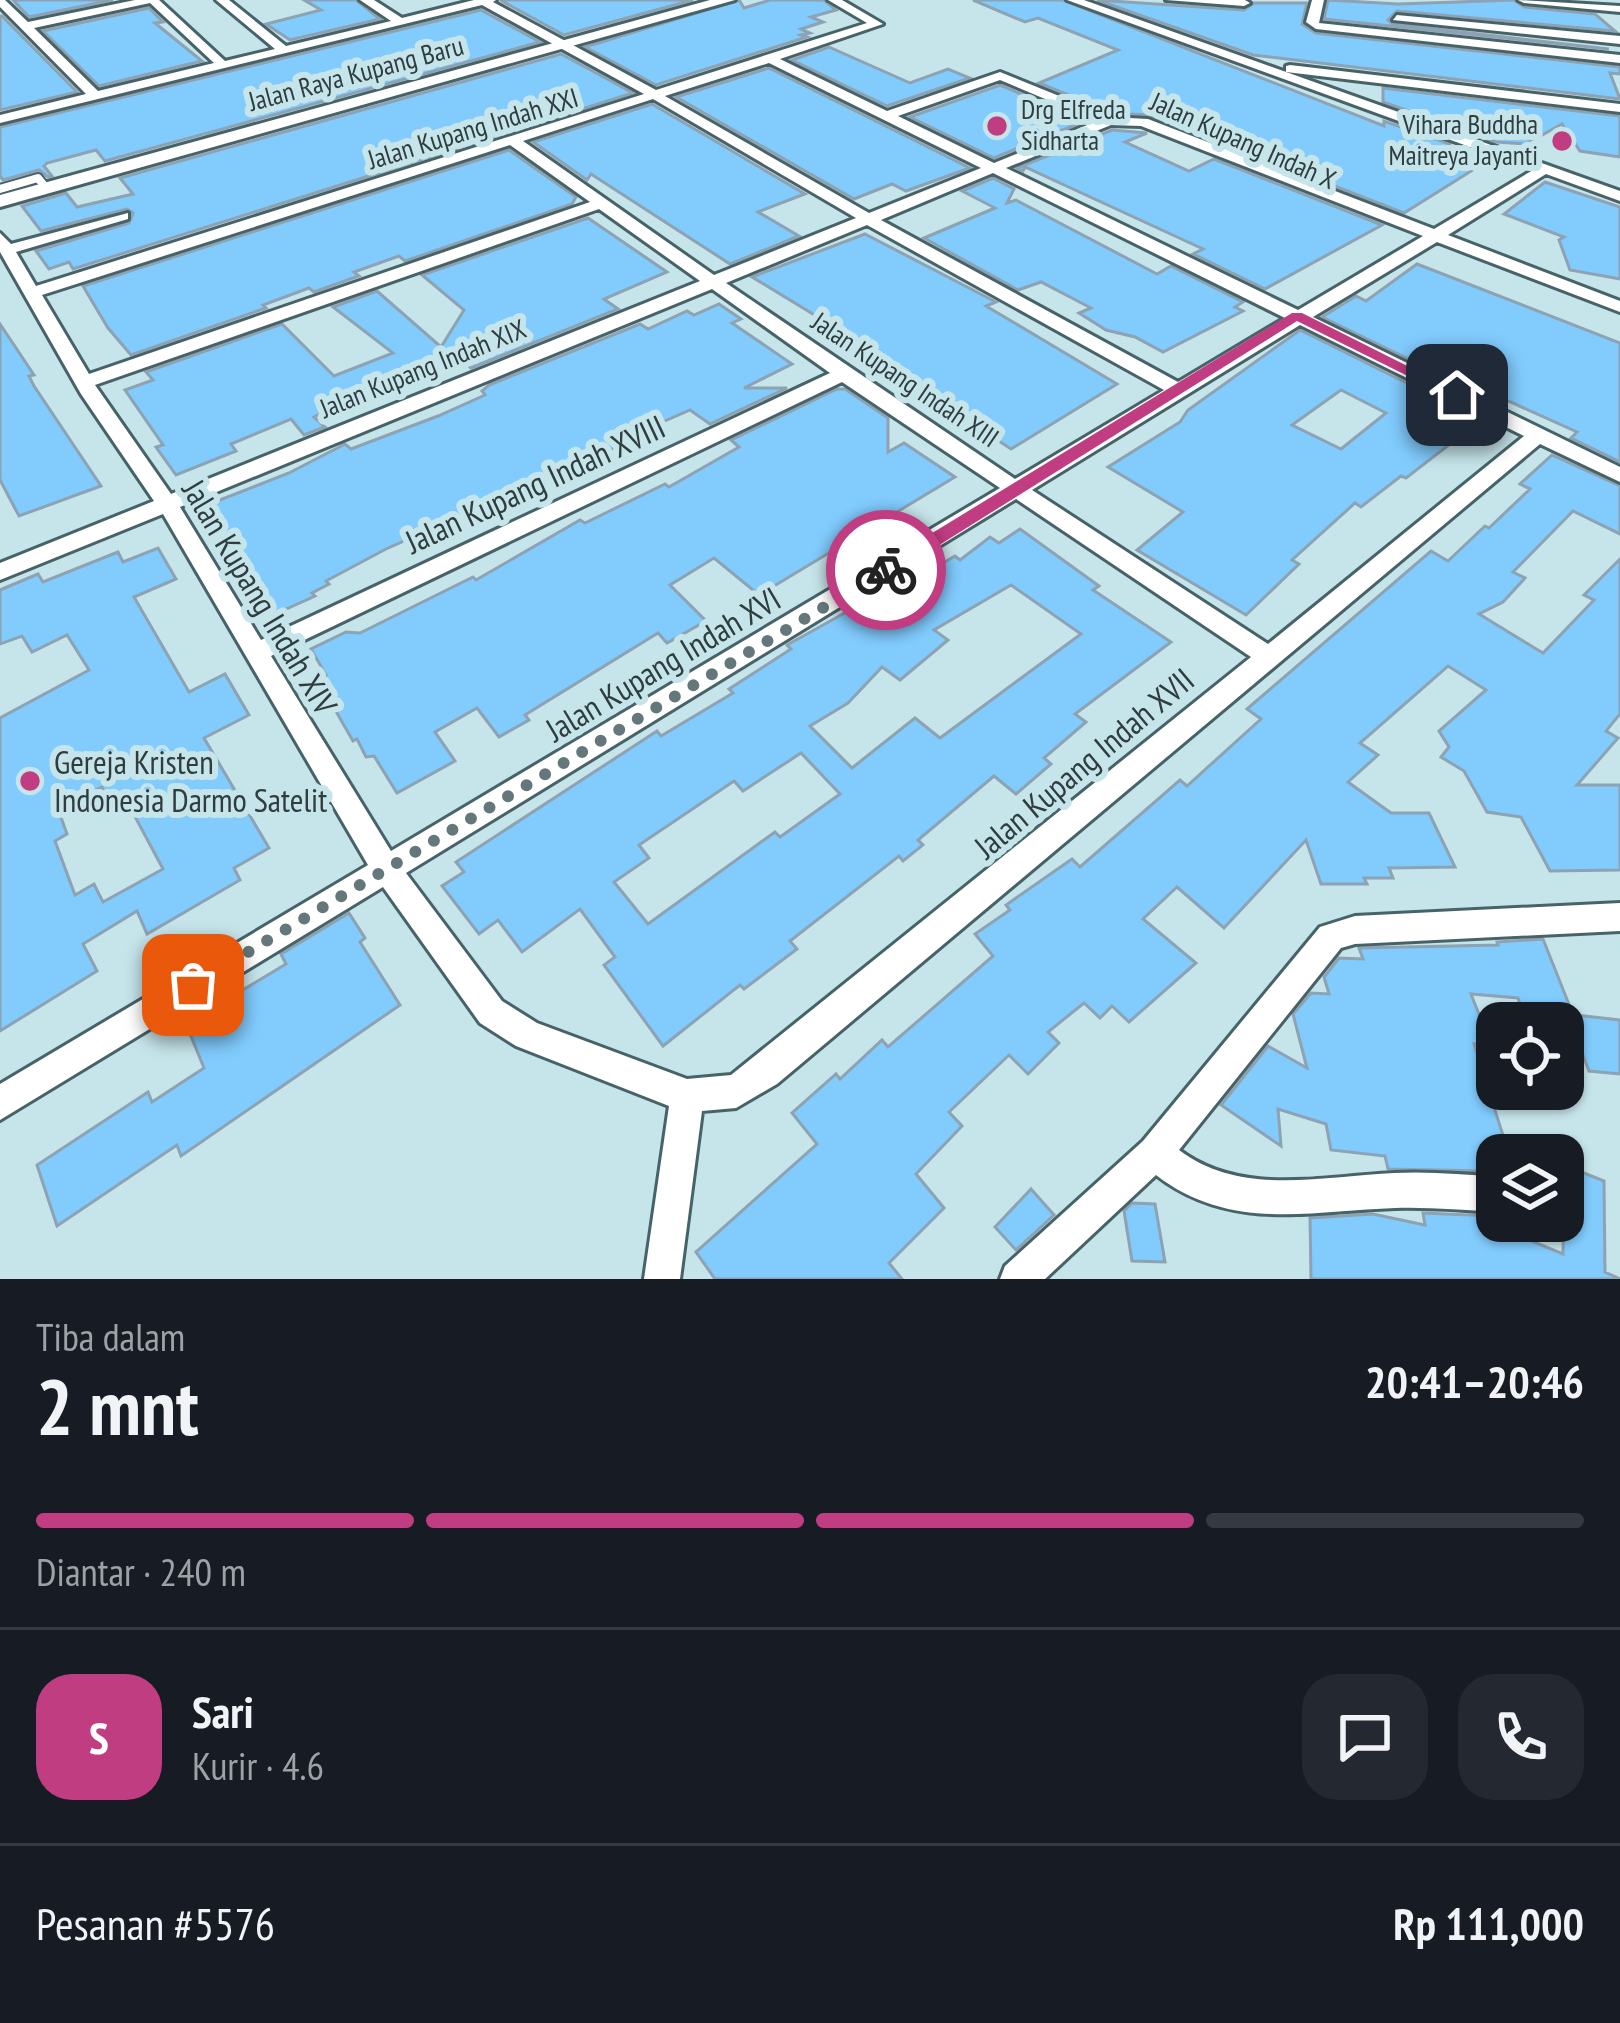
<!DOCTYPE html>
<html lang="id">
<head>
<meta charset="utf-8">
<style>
	:root { --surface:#171b24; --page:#242831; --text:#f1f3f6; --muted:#9ea1a6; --line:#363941; --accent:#c13d82 }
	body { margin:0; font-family:"PT Sans Narrow",sans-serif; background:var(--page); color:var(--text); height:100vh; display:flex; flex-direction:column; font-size:45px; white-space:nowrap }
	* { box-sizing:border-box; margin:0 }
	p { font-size:39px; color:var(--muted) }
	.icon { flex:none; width:66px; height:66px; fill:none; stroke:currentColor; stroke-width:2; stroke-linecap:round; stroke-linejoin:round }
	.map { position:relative; height:1279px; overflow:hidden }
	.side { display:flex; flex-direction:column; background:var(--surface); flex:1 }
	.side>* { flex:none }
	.tools { position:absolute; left:1476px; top:1002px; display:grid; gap:24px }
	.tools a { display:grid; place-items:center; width:108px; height:108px; border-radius:24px; background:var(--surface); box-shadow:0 3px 9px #0004; font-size:60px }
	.pin { position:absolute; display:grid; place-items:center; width:102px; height:102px; color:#fff; margin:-51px; border-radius:24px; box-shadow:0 6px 18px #0006 }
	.courier { position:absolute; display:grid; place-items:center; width:120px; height:120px; margin:-60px; border:9px solid #c13d82; border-radius:50%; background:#fff; color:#222; box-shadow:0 3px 15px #0007 }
	.head em { font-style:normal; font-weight:600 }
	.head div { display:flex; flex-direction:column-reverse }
	.head { display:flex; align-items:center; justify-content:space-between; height:204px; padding:0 36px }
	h1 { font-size:78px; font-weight:600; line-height:90px }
	.bar { display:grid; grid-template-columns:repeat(4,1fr); gap:18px 12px; align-content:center; height:144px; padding:0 36px }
	.bar i { height:15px; border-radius:9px; background:var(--line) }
	.bar .on { background:var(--accent) }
	.bar p { grid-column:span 4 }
	.line { display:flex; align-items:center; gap:30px; padding:0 36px; border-top:3px solid var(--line) }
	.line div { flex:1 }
	.round { display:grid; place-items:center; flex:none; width:126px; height:126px; border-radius:36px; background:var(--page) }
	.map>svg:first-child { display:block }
	.building { fill:#81cbfd; stroke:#8da2b2; stroke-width:3; fill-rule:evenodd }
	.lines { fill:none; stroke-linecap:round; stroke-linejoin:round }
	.lane-casing { stroke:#476368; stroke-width:12 }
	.street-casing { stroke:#476368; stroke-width:6 }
	.secondary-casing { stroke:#476368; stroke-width:6 }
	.lane { stroke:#fff; stroke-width:8 }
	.street { fill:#fff; fill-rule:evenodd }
	.secondary { fill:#fff; fill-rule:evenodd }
	.route { fill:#c13d82 }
	.done { stroke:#64787b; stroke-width:12; stroke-dasharray:0 21.6 }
	.poi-dot { fill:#c13d82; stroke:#c6e5eb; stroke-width:4.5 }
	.labels { text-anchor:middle; stroke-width:12; stroke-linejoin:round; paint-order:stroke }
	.far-street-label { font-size:27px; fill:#303d3f; stroke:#c6e5eb }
	.far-poi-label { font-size:27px; fill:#303d3f; stroke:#c6e5eb; text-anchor:start }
	.street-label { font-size:33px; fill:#303d3f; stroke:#c6e5eb }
	.poi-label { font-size:33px; fill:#303d3f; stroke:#c6e5eb; text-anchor:start }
</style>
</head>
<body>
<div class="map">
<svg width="1620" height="1279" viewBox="0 0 1620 1279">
	<rect width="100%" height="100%" fill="#c6e5eb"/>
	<g class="building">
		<path d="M13,0H113L29,17Z"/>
		<path d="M304,0H356L380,19L290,40L266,24L321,10Z"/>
		<path d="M500,0H693L564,35Z"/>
		<path d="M739,0L744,8L770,0H824L836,10L811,17L823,22L801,29L810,33L801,35L807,37L656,85L585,47Z"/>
		<path d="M973,0H1063L1384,126V121L1450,144L1448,151L1484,163L1404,213L1237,148L1246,144L1184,119L1172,123L1148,115L1112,113L1039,83L1118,50L1038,18L1025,22Z"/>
		<path d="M1097,0L1244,10L1254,3H1307L1302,24L1316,33L1620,67V74L1610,73L1620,99L1253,55Z"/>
		<path d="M1328,0L1398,4L1514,0L1524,7L1595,14L1615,31L1397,11L1388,20L1393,24L1609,49L1324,19Z"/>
		<path d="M149,8L163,22L155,23L202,61L99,86L43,31Z"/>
		<path d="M481,10L540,42L105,161L96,150L47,163L44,166L52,176L48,177L39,170L3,180L0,176V127Z"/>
		<path d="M0,16H2L77,92L0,110Z"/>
		<path d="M829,47L910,83L948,69L970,78L887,106L792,60Z"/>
		<path d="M561,54L633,93L73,269L69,262L49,269L36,251L129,223L133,213L127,209L41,231L22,206L66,193L77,207L133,194L120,178Z"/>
		<path d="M769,68L970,168L906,191L892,184L854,199L676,97Z"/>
		<path d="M1000,85L1085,121L994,158L910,117Z"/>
		<path d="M1383,88L1620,116V157L1580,151L1562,124L1526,144L1496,142L1383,102Z"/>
		<path d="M652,104L805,194L758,212L799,236L730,264L591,174L587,180L533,142Z"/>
		<path d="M1112,130L1147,133L1125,142L1189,171L1214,159L1382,225L1265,289L1193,254L1203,249L1025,167L1023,171L1017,168Z"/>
		<path d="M509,150L576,197L572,204L405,261L399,256L354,272L359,276L314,292L309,288L263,305L266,308L131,355L108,328L83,286Z"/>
		<path d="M993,178L1014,189L1007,203L1016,200L1157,274L1171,266L1243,302L1235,307L1243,311L1163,352L1135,337L1106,330L1079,313L1091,308L1041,282L1018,290L924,238L995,208L962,191Z"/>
		<path d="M1545,182L1620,207V279L1570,270L1559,240L1564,237L1504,214Z"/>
		<path d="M588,218L667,272L604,299L618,309L471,368L456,355L343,402L314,417L325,427L304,435L291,419L231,444L236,451L176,475L156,447L163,445L125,390L153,380L146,372L282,324L334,376L393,353L333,307L377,291L441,347L464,310L422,275Z"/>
		<path d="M865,234L996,302L986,306L1117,384L1011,449L875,358L880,355L752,277Z"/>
		<path d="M1417,264L1620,343V462L1571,438L1577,432L1506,400L1501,404L1322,317L1356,296L1366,301Z"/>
		<path d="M719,304L741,319L732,323L792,364L744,388H787L710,424L690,410L624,439L628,442L386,549L326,581L329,584L312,593L315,596L264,619L236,569L249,563L207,505L289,473L345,444L351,449L438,416L485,395L482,391L489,385L640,324L648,329L687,311L694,315Z"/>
		<path d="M0,324L34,375L29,376L34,386L101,486L19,516L0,480Z"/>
		<path d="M1300,330L1481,420L1406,478L1401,476L1361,507L1355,503L1292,560L1299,564L1246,615L1137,550L1183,512L1108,467L1180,422L1188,410ZM1341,390L1386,413L1341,449L1292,425Z"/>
		<path d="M837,389H845L888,418V452L904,443L955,477L759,595L714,558L670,585L706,621L667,643L658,633L525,715L529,720L499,737L477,708L435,732L455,761L397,793L374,756L366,757L357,739L353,741L330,701L319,706L307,684L326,675L311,649L346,632L360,633L473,577L476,580L580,520L585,523L665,484L669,487L739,447L731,440Z"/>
		<path d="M1552,455L1620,486V534L1573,511L1513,572L1525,578L1503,602L1479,614L1543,653L1594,600L1584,595L1620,559V714L1606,731L1618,738L1577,785H1620V870L1550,871L1521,817L1487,812L1464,771L1441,757L1449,747L1439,731L1486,690L1448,666L1360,743L1378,755L1348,782L1391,813H1429L1455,867L1389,868L1393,878H1364L1367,884H1321L1306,840L1224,928L1177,887L1143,919L1196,963L1129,1022L1112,1006L1100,1018L1084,1003L1048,1032L1059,1043L1028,1074L1009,1055L949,1112L962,1126L916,1174L944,1208L889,1263L902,1279H715L696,1252L817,1144L792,1113L836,1074L840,1079L882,1040L888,1047L993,956L975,934L1010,910L1006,905L1072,859L1080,867L1180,780L1187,786L1261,719L1247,709L1431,551L1448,561L1485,526L1489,528L1530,489L1520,484Z"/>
		<path d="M1020,529L1099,586L1093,590L1171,642L1075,714L1086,722L1044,758L1051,764L1016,794L994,776L918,840L923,845L903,861L899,856L790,941L797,949L744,989L740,985L663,1046L604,965L615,957L580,909L522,952L498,920L479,934L442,886L464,872L456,862L657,731L661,736L733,693L729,689L791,649L787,645L886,590L890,593L955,556L960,560L990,537L999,543ZM1011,585L1081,634L940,738L915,718L852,768L810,726L848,703L882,667L900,680L948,640L934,630ZM801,753L840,794L780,837L775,832L648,924L614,882L649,858L639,845L734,781L743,791Z"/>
		<path d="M158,548L176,579L134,597L189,692L225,674L249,715L204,738L269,848L234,868L240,880L147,934L137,911L83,944L97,971L0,1031V718L89,670L67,635L32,652L22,636L0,644V590L38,574L43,582L118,552L123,562ZM102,787L111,803L124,796L163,869L103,902L94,884L75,895L55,841L67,834L58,809Z"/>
		<path d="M349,913L365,938L360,942L400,1005L181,1156L177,1145L57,1226L37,1165L148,1092L152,1102L204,1068L186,1024L286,964L281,954Z"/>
		<path d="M1543,939L1572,1012L1521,1008L1518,998L1471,994L1491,1045L1474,1044L1507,1148L1481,1145L1485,1171L1388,1169L1385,1156L1331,1150L1326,1124L1278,1109L1281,1146L1221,1105L1268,1046L1307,1068L1293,1014L1311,993L1329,994L1324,977L1339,958L1363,959L1359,948L1498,945L1497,942Z"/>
		<path d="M1567,1014L1620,1020V1074L1589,1071Z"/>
		<path d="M1564,1165L1604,1181L1605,1272L1620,1279H1311L1310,1218L1373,1214L1425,1225L1423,1213L1493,1216L1495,1226L1563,1254Z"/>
		<path d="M1031,1189L1054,1215L1016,1250L995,1227Z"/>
		<path d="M1132,1203L1155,1204L1165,1262L1132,1261L1124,1211Z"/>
	</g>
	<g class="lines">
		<defs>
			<path id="lane" d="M0,189L38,178L46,188"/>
			<g id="street">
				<path d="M0,0H5L28,22L135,0H159L225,61L275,49L216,0H229L286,46L391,21L360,0H374L402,18L474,0H496L493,2L656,90L867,23L828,0H842L883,24L780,59L887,111L1000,72L1111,117L1148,119L1434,229L1533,170L1067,0H1084L1620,191V201L1546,174L1448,235L1620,301V312L1437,242L1313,317L1620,467V482L1540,444L777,1084L736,1108L702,1111L680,1279H644L669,1106L516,1046L480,1023L383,887L0,1120V1084L368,865L163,514L0,580V563L154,501L81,394L0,252V233L11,244L128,213V219L16,252L36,286L644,94L482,5L0,123V115L86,94L0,7ZM150,3L214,63L98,91L34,28ZM769,63L981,168L869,213L665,96ZM1000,80L1097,121L994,163L898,116ZM653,99L856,218L714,275L523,141ZM1111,125L1141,126L1423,236L1298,310L1006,168ZM510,145L590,202L89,374L42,295ZM993,173L1285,318L1178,382L881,220ZM599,209L700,281L171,494L95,385ZM867,225L1164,390L1015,479L726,283ZM712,289L830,373L261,640L180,507ZM1300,325L1524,436L1268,644L1032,490ZM842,382L1000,488L391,851L271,656ZM1016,499L1251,657L731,1075L687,1079L537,1023L502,1001L406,873Z"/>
				<path d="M1166,0H1245L1250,3L1244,6Z"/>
				<path d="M1312,0H1324L1319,23L1620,55V63L1316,29L1306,22Z"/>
				<path d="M1518,0L1620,6V12L1524,3Z"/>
				<path d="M1397,15L1620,36V44L1393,20Z"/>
				<path d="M1290,65L1620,104V112L1286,72V66Z"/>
				<path d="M1620,903V931L1355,944L1341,948L1179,1150C1241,1197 1322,1176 1395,1173C1429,1171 1463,1175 1497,1176V1212C1463,1210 1429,1207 1395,1208C1310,1211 1229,1232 1156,1175L1045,1279H1000L1005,1266L1143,1141L1320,927L1355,916Z"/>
			</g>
			<path id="secondary" d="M710,0H735L0,207V195Z"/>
		</defs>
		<use href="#lane" class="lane-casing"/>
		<use href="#street" class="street-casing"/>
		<use href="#secondary" class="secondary-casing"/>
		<use href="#lane" class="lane"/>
		<use href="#street" class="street"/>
		<use href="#secondary" class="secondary"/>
	</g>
	<path class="route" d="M1292,313H1302L1465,395L1452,398L1297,321L893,574H880V565Z"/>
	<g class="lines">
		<path class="done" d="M193,985L886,570"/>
	</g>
	<g class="poi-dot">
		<circle cx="997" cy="126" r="12"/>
		<circle cx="1562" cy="141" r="12"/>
		<circle cx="30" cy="781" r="12"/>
	</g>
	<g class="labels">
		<g class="far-street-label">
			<text transform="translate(356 74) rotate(-15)" y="9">Jalan Raya Kupang Baru</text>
			<text transform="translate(473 129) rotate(-17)" y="9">Jalan Kupang Indah XXI</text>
			<text transform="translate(1243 141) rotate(24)" y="9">Jalan Kupang Indah X</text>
			<text transform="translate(423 369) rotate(-22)" y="9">Jalan Kupang Indah XIX</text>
			<text transform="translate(905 380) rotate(34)" y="9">Jalan Kupang Indah XIII</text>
		</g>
		<g class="far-poi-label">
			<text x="1021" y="119">Drg Elfreda<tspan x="1021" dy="31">Sidharta</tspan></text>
			<text x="1538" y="134" text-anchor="end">Vihara Buddha<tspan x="1538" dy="31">Maitreya Jayanti</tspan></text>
		</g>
		<g class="street-label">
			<text transform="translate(535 484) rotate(-25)" y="12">Jalan Kupang Indah XVIII</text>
			<text transform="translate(260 597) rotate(59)" y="12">Jalan Kupang Indah XIV</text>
			<text transform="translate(663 664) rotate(-31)" y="12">Jalan Kupang Indah XVI</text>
			<text transform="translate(1084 763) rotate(-40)" y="12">Jalan Kupang Indah XVII</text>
		</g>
		<g class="poi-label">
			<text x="54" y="774">Gereja Kristen<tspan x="54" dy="38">Indonesia Darmo Satelit</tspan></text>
		</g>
	</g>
</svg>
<div class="tools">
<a><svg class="icon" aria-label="locate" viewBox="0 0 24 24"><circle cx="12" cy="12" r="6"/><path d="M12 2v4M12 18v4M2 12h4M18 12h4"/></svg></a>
<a><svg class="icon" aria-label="layers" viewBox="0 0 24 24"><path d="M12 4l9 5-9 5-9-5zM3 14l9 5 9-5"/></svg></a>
</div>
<div class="pin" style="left:193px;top:985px;background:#ea580c"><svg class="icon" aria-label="bag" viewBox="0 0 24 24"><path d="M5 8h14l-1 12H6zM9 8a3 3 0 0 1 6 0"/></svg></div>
<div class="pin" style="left:1457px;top:395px;background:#1f2937"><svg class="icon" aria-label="home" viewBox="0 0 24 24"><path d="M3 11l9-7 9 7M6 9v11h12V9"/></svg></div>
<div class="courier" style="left:886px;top:570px"><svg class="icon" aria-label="bike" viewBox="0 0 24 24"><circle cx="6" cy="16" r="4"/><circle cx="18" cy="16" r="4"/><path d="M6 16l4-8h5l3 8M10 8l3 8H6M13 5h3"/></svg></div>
</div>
<section class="side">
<div class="head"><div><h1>2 mnt</h1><p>Tiba dalam</p></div><em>20:41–20:46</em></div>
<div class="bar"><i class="on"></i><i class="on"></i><i class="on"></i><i></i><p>Diantar · 240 m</p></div>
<div class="line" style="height:216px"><b class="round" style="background:var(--accent);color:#fff">S</b><div><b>Sari</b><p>Kurir · 4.6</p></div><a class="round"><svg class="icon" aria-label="chat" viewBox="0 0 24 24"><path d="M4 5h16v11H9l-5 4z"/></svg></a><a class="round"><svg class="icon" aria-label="phone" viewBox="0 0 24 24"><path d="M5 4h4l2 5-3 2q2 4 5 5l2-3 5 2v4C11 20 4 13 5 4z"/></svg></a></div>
<div class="line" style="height:156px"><div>Pesanan #5576</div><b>Rp 111,000</b></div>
</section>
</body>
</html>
